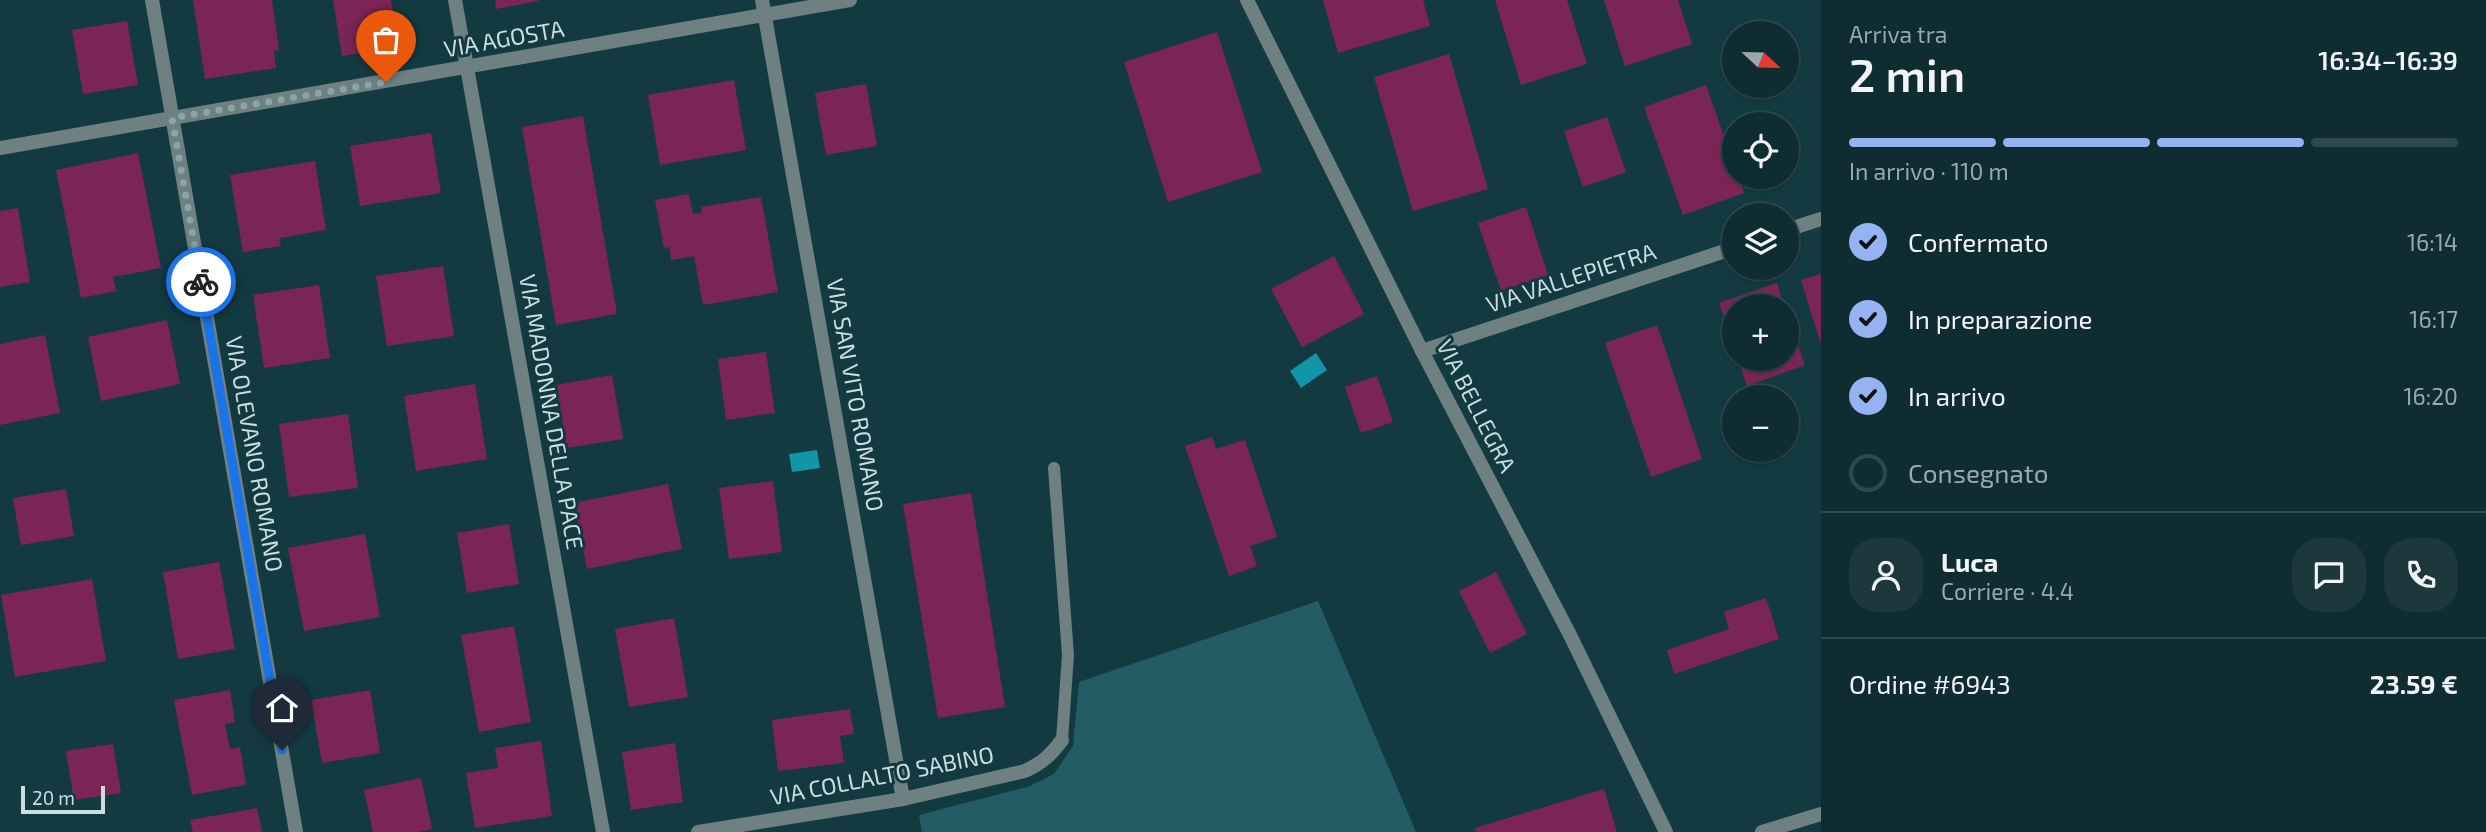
<!DOCTYPE html>
<html lang="it">
<head>
<meta charset="utf-8">
<style>
	:root { --surface:#0e2c31; --page:#1c383d; --text:#f1f3f6; --muted:#9ba7ab; --line:#2e484d; --accent:#95b2f1 }
	body { margin:0; font-family:"Exo 2",sans-serif; background:var(--page); color:var(--text); height:100vh; display:flex; flex-direction:column; font-size:26px; white-space:nowrap }
	* { box-sizing:border-box; margin:0 }
	p { font-size:23px; color:var(--muted) }
	.icon { flex:none; width:38px; height:38px; fill:none; stroke:currentColor; stroke-width:2; stroke-linecap:round; stroke-linejoin:round }
	.map { position:relative; flex:1; overflow:hidden }
	.panel { display:flex; flex-direction:column; background:var(--surface); width:665px }
	.panel>* { flex:none }
	.needle { width:46px; rotate:112deg }
	.tools { position:absolute; left:1722px; top:21px; display:grid; gap:14px }
	.tools a { display:grid; place-items:center; width:77px; height:77px; border-radius:50%; background:var(--surface); box-shadow:0 2px 5px #0004,0 0 0 2px var(--line); font-size:35px }
	.scale { position:absolute; left:21px; bottom:18px; width:84px; box-sizing:border-box; padding-left:7px; border:4px solid #cadee2; border-top:0; font-size:19px; line-height:24px; white-space:nowrap; color:#cadee2; -webkit-text-stroke:5px #133a41; paint-order:stroke }
	.pin { position:absolute; display:grid; place-items:center; width:60px; height:60px; color:#fff; margin:-72px -30px; border-radius:50% 50% 50% 0; rotate:-45deg; box-shadow:0 0 7px #0007 }
	.pin .icon { rotate:45deg }
	.courier { position:absolute; display:grid; place-items:center; width:70px; height:70px; margin:-35px; border:5px solid #1a73e8; border-radius:50%; background:#fff; color:#222; box-shadow:0 2px 9px #0007 }
	.summary em { font-style:normal; font-weight:600 }
	.summary div { display:flex; flex-direction:column-reverse }
	.summary { display:flex; align-items:center; justify-content:space-between; height:119px; padding:0 28px }
	h1 { font-size:46px; font-weight:600; line-height:52px }
	.bar { display:grid; grid-template-columns:repeat(4,1fr); gap:10px 7px; align-content:center; height:84px; padding:0 28px }
	.bar i { height:9px; border-radius:5px; background:var(--line) }
	.bar .on { background:var(--accent) }
	.bar p { grid-column:span 4 }
	.line { display:flex; align-items:center; gap:18px; padding:0 28px; border-top:2px solid var(--line) }
	.line div { flex:1 }
	.round { display:grid; place-items:center; flex:none; width:74px; height:74px; border-radius:28px; background:var(--page) }
	ol { padding:0 28px; list-style:none }
	li { display:flex; align-items:center; gap:21px; height:77px }
	li p { margin-inline-start:auto }
	li .icon { padding:7px; border-radius:50%; background:var(--accent); color:#111; stroke-width:4 }
	li:last-child { color:var(--muted) }
	li i { width:38px; height:38px; border:4px solid var(--line); border-radius:50% }
	main { display:flex; flex:1; min-height:0 }
	.map>svg:first-child { display:block }
	.green { fill:#245c65 }
	.water { fill:#1295a8 }
	.building { fill:#7b2556 }
	.lines { fill:none; stroke-linecap:round; stroke-linejoin:round }
	.lane { stroke:#6f8083; stroke-width:12 }
	.street { stroke:#6f8083; stroke-width:14 }
	.done { stroke:#8aa5aa; stroke-width:7; stroke-dasharray:0 12.6 }
	.route { stroke:#1a73e8; stroke-width:9 }
	.labels { text-anchor:middle; stroke-width:6; stroke-linejoin:round; paint-order:stroke }
	.street-label { font-size:23px; fill:#cadee2; stroke:#133a41 }
</style>
</head>
<body>
<main>
<div class="map">
<svg width="1821" height="832" viewBox="0 0 1821 832">
	<rect width="100%" height="100%" fill="#133a41"/>
	<path class="green" d="M1318,601L1416,832H922L919,815L1030,786L1054,774L1073,746L1079,682Z"/>
	<g class="water">
		<path d="M1316,353L1327,370L1301,388L1290,371Z"/>
		<path d="M817,450L820,468L792,472L789,454Z"/>
	</g>
	<g class="building">
		<path d="M193,0H272L279,50L274,51L276,68L205,79Z"/>
		<path d="M333,0H391L398,47L342,56Z"/>
		<path d="M495,0H538V1L496,9Z"/>
		<path d="M1323,0H1423L1430,26L1338,53Z"/>
		<path d="M1495,0H1567L1587,64L1521,85Z"/>
		<path d="M1604,0H1678L1692,44L1625,66Z"/>
		<path d="M127,21L138,85L83,94L72,30Z"/>
		<path d="M1217,32L1262,172L1168,202L1124,62Z"/>
		<path d="M1449,54L1488,189L1413,211L1374,77Z"/>
		<path d="M734,80L746,150L660,165L648,95Z"/>
		<path d="M866,84L877,146L826,155L815,93Z"/>
		<path d="M1706,85L1734,165V177H1739L1744,193L1683,215L1644,107Z"/>
		<path d="M583,116L617,314L556,325L522,127Z"/>
		<path d="M1607,117L1626,172L1583,187L1564,131Z"/>
		<path d="M431,133L441,193L360,206L350,146Z"/>
		<path d="M138,153L161,268L113,277L116,291L81,298L56,170Z"/>
		<path d="M315,161L326,230L279,238L281,246L243,252L230,175Z"/>
		<path d="M689,194L693,214L702,213L701,207L761,197L778,292L703,305L694,256L671,260L669,247L664,248L655,200Z"/>
		<path d="M1526,207L1548,275L1501,291L1478,223Z"/>
		<path d="M18,208L30,282L0,287V211Z"/>
		<path d="M1334,256L1364,314L1302,347L1271,289Z"/>
		<path d="M443,266L454,336L387,346L376,276Z"/>
		<path d="M1821,274V341H1820L1801,280Z"/>
		<path d="M1777,283L1784,306H1734V347L1719,303Z"/>
		<path d="M319,285L330,358L264,368L253,295Z"/>
		<path d="M1787,314L1805,365L1747,386L1738,359H1787Z"/>
		<path d="M167,320L180,384L101,401L88,337Z"/>
		<path d="M1657,325L1702,459L1651,477L1605,343Z"/>
		<path d="M45,335L60,413L0,425V344Z"/>
		<path d="M766,352L775,413L726,420L718,359Z"/>
		<path d="M612,375L623,439L567,448L556,385Z"/>
		<path d="M1377,376L1393,422L1361,433L1345,387Z"/>
		<path d="M475,384L487,459L416,471L404,396Z"/>
		<path d="M348,414L358,488L289,497L279,424Z"/>
		<path d="M1212,437L1216,449L1245,440L1277,537L1250,546L1257,566L1229,576L1185,446Z"/>
		<path d="M773,481L782,552L729,559L719,488Z"/>
		<path d="M668,484L682,549L587,569L574,503Z"/>
		<path d="M66,489L74,536L21,545L13,498Z"/>
		<path d="M971,493L1005,707L938,718L903,504Z"/>
		<path d="M509,524L519,584L467,593L457,533Z"/>
		<path d="M365,534L380,617L304,631L288,548Z"/>
		<path d="M219,562L235,649L178,659L163,572Z"/>
		<path d="M1496,572L1527,634L1490,653L1459,591Z"/>
		<path d="M92,579L106,661L15,677L1,595Z"/>
		<path d="M1766,598L1779,639L1674,674L1667,650L1729,629L1724,612Z"/>
		<path d="M674,618L688,697L629,707L615,629Z"/>
		<path d="M514,626L531,722L479,732L461,635Z"/>
		<path d="M230,690L235,722L225,724L230,749L240,747L246,785L192,795L174,700Z"/>
		<path d="M370,690L380,753L322,763L311,700Z"/>
		<path d="M850,709L854,734L840,736L844,763L778,771L772,720Z"/>
		<path d="M541,741L552,816L475,828L466,773L498,768L495,748Z"/>
		<path d="M675,743L683,802L631,810L622,752Z"/>
		<path d="M113,744L121,793L74,800L66,751Z"/>
		<path d="M421,778L432,829L418,832H373L364,790Z"/>
		<path d="M1604,789L1617,832H1476L1475,828Z"/>
		<path d="M257,808L262,832H193L190,820Z"/>
	</g>
	<g class="lines">
		<path class="lane" d="M1054,468L1068,655L1062,740"/>
		<g class="street">
			<path d="M152,0L296,832"/>
			<path d="M455,0L603,832"/>
			<path d="M762,0L903,799"/>
			<path d="M1247,0L1422,351L1570,635L1666,832"/>
			<path d="M0,148L850,0"/>
			<path d="M1787,230L1821,219"/>
			<path d="M1422,351L1734,248"/>
			<path d="M698,832L903,799L1025,771C1042,763 1051,755 1062,740"/>
			<path d="M1762,832L1821,814"/>
		</g>
	</g>
	<g class="lines">
		<path class="done" d="M201,282L172,118L386,82"/>
		<path class="route" d="M201,282L282,750"/>
	</g>
	<g class="labels">
		<g class="street-label">
			<text transform="translate(504 39) rotate(-10)" y="8">VIA AGOSTA</text>
			<text transform="translate(1571 278) rotate(-18)" y="8">VIA VALLEPIETRA</text>
			<text transform="translate(855 395) rotate(80)" y="8">VIA SAN VITO ROMANO</text>
			<text transform="translate(1476 406) rotate(63)" y="8">VIA BELLEGRA</text>
			<text transform="translate(551 412) rotate(80)" y="8">VIA MADONNA DELLA PACE</text>
			<text transform="translate(254 454) rotate(80)" y="8">VIA OLEVANO ROMANO</text>
			<text transform="translate(882 776) rotate(-11)" y="8">VIA COLLALTO SABINO</text>
		</g>
	</g>
</svg>
<div class="tools">
<a><svg class="needle" viewBox="-14 -14 28 28"><path d="M0-13l5 13h-10z" fill="#e53935"/><path d="M0 13l5-13h-10z" fill="#9ba7ab"/></svg></a>
<a><svg class="icon" aria-label="locate" viewBox="0 0 24 24"><circle cx="12" cy="12" r="6"/><path d="M12 2v4M12 18v4M2 12h4M18 12h4"/></svg></a>
<a><svg class="icon" aria-label="layers" viewBox="0 0 24 24"><path d="M12 4l9 5-9 5-9-5zM3 14l9 5 9-5"/></svg></a>
<a>+</a>
<a>−</a>
</div>
<div class="scale">20 m</div>
<div class="pin" style="left:386px;top:82px;background:#ea580c"><svg class="icon" aria-label="bag" viewBox="0 0 24 24"><path d="M5 8h14l-1 12H6zM9 8a3 3 0 0 1 6 0"/></svg></div>
<div class="pin" style="left:282px;top:750px;background:#1f2937"><svg class="icon" aria-label="home" viewBox="0 0 24 24"><path d="M3 11l9-7 9 7M6 9v11h12V9"/></svg></div>
<div class="courier" style="left:201px;top:282px"><svg class="icon" aria-label="bike" viewBox="0 0 24 24"><circle cx="6" cy="16" r="4"/><circle cx="18" cy="16" r="4"/><path d="M6 16l4-8h5l3 8M10 8l3 8H6M13 5h3"/></svg></div>
</div>
<section class="panel">
<div class="summary"><div><h1>2 min</h1><p>Arriva tra</p></div><em>16:34–16:39</em></div>
<div class="bar"><i class="on"></i><i class="on"></i><i class="on"></i><i></i><p>In arrivo · 110 m</p></div>
<ol>
<li><svg class="icon" aria-label="check" viewBox="0 0 24 24"><path d="M5 12l5 5 9-10"/></svg>Confermato<p>16:14</p></li>
<li><svg class="icon" aria-label="check" viewBox="0 0 24 24"><path d="M5 12l5 5 9-10"/></svg>In preparazione<p>16:17</p></li>
<li><svg class="icon" aria-label="check" viewBox="0 0 24 24"><path d="M5 12l5 5 9-10"/></svg>In arrivo<p>16:20</p></li>
<li><i></i>Consegnato</li>
</ol>
<div class="line" style="height:126px"><a class="round"><svg class="icon" aria-label="person" viewBox="0 0 24 24"><circle cx="12" cy="8" r="4"/><path d="M4 21q1-7 8-7t8 7"/></svg></a><div><b>Luca</b><p>Corriere · 4.4</p></div><a class="round"><svg class="icon" aria-label="chat" viewBox="0 0 24 24"><path d="M4 5h16v11H9l-5 4z"/></svg></a><a class="round"><svg class="icon" aria-label="phone" viewBox="0 0 24 24"><path d="M5 4h4l2 5-3 2q2 4 5 5l2-3 5 2v4C11 20 4 13 5 4z"/></svg></a></div>
<div class="line" style="height:91px"><div>Ordine #6943</div><b>23.59 €</b></div>
</section>
</main>
</body>
</html>
